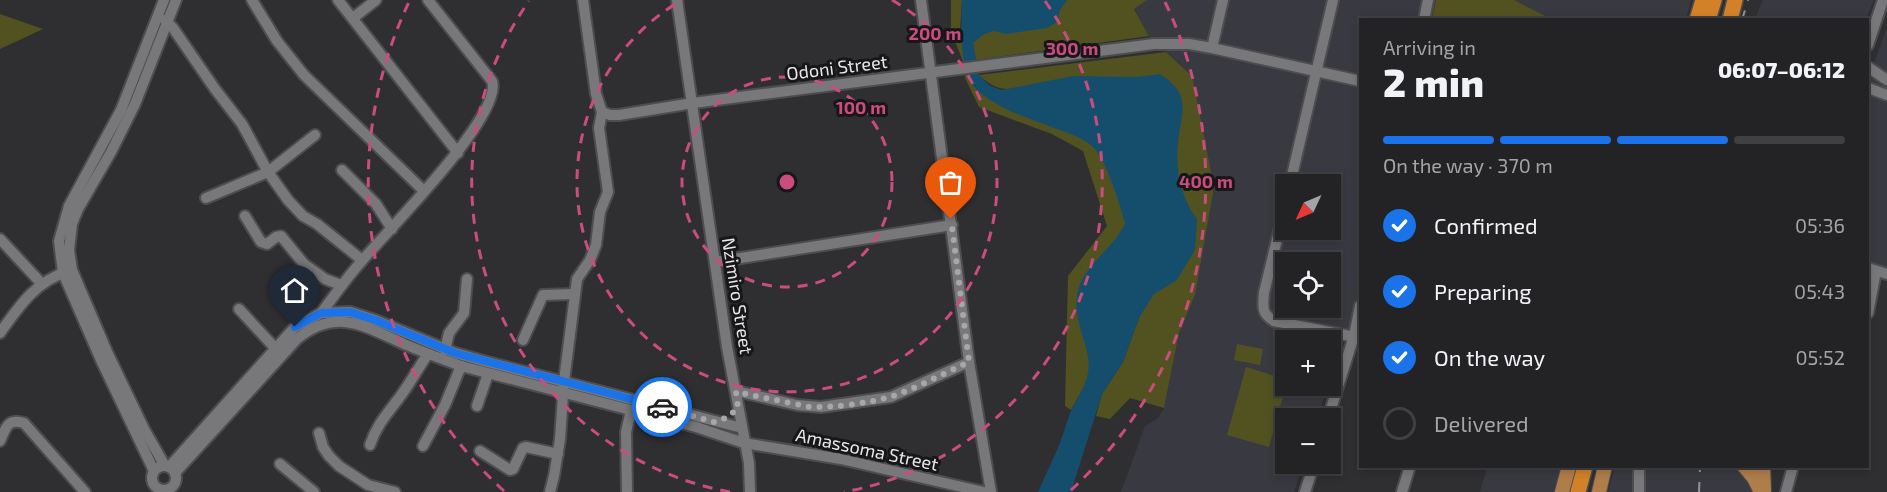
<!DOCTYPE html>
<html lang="en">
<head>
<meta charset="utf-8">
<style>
	:root { --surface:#232326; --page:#2b2b2e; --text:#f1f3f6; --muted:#a3a4a7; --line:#404043; --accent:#1a73e8 }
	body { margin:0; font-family:"Exo 2",sans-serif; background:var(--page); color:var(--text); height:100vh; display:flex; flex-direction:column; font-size:22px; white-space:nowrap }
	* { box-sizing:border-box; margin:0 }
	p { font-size:20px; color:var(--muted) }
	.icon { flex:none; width:33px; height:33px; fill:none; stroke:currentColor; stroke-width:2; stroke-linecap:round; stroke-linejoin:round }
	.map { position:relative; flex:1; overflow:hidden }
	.details { position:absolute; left:1359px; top:18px; width:510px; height:450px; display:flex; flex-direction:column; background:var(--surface); border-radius:0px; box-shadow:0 3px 9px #0003,0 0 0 2px var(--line) }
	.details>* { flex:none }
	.needle { width:39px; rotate:226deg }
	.tools { position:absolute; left:1275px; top:174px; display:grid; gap:12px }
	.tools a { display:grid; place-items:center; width:66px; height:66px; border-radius:0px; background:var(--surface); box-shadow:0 3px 9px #0003,0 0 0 2px var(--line); font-size:30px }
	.pin { position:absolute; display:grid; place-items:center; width:51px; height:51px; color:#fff; margin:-62px -26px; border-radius:50% 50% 50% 0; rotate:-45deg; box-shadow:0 0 6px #0007 }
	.pin .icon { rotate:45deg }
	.courier { position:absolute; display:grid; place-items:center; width:60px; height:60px; margin:-30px; border:4px solid #1a73e8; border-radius:50%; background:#fff; color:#222; box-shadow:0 2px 8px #0007 }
	.head em { font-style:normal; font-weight:800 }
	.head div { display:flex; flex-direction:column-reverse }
	.head { display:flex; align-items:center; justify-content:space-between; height:102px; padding:0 24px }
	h1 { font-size:39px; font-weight:800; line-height:45px }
	.bar { display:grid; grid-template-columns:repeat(4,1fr); gap:9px 6px; align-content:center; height:72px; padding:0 24px }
	.bar i { height:8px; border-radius:4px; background:var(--line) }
	.bar .on { background:var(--accent) }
	.bar p { grid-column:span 4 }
	ol { padding:0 24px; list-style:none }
	li { display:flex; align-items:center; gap:18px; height:66px }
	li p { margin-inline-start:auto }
	li .icon { padding:6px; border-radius:50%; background:var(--accent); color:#fff; stroke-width:4 }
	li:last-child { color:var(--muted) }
	li i { width:33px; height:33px; border:3px solid var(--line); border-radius:50% }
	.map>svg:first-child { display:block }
	.built { fill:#393a41; fill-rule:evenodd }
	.green { fill:#51521f }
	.water { fill:#154e6d }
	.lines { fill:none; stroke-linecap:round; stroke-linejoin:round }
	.minor-casing { stroke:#4d4d50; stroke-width:14 }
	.major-casing { stroke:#4d4d50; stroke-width:16 }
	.highway-casing { stroke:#4d4d50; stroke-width:18 }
	.minor { stroke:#78787b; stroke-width:10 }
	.major { stroke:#ae7d49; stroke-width:14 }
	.highway { stroke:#d28128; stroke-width:15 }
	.rail { stroke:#949496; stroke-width:2; stroke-dasharray:10 10; stroke-linecap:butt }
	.done { stroke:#a7a7a9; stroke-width:6; stroke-dasharray:0 10.8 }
	.route { stroke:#1a73e8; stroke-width:8 }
	.ring { fill:none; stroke:#cb4c7e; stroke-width:3; stroke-dasharray:10 8 }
	.labels { text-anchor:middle; stroke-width:6; stroke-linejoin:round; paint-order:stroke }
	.street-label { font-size:18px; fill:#e7e7e9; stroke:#171719 }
	.centre { fill:#cb4c7e; stroke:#171719; stroke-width:3 }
	.ring-label { font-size:18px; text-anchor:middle; font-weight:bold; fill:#cb4c7e; stroke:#171719; stroke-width:6; stroke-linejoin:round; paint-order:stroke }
</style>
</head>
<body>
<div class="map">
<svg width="1887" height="492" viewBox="0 0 1887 492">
	<rect width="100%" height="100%" fill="#2f2f32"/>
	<g class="built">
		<path d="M1147,0H1691L1686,19L1360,20V345L1339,340L1340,347L1331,377L1330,340H1286V386H1328L1317,418H1286V464H1303L1294,492H1121L1145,426L1158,418L1164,408L1179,333L1195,295L1192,76L1149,36L1134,8ZM1286,184H1330V230H1286ZM1286,262H1330V308H1286Z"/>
		<path d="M1763,0H1874L1866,19H1755Z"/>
		<path d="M1887,28V277L1868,272V79Z"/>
		<path d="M1615,466L1736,467L1744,473L1752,486V492H1608Z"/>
		<path d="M1487,467H1563L1555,492H1480Z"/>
	</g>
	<g class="green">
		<path d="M951,0H962L960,31L975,87L1141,142L1105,349L1071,410L1065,406L1068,276L1107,226L1083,151L1052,134L979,107L965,78L962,59L951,31Z"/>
		<path d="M980,0H1147L1134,9L1149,36L975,60L973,43Z"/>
		<path d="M1436,0H1514L1551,19H1432Z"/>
		<path d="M0,14L43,29L0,49Z"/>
		<path d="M1166,52L1192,76L1214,187L1195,295L1179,333L1164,408L1130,398L1110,419L1096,416L1102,394L1123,362L1139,318L1165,227L1044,82C1015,88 1002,97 979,75Z"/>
		<path d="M1237,344L1263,349L1260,365L1234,360Z"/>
		<path d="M1246,367L1285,379L1286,386L1269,447L1227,435Z"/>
	</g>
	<path class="water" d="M962,0H1067L1060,10L1057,22L1047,28L1006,34L994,31L984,34L973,43L979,75L990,86L1002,90L1073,76L1137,77L1160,74C1193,95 1181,112 1178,144C1175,169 1181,198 1197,219L1195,250L1177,280L1154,294L1139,318L1123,362L1102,394L1071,492H1038C1044,478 1051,464 1057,450C1063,437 1066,423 1071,411C1076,400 1084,389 1087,377C1096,347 1065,318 1081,282C1092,259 1115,246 1125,223C1120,205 1106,160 1094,148C1081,136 1064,132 1049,126C1027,118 977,101 968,77C960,56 961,22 962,0Z"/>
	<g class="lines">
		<defs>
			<g id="minor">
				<path d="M252,0L277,41L304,75L424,191"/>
				<path d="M338,0L458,153"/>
				<path d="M583,0L596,94L602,112"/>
				<path d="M677,0L727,347L749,463L750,492"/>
				<path d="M921,0L969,362L991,492"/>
				<path d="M353,18L376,0"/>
				<path d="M165,20L173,28L215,89L242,124L268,172L288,200L303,216L317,224L362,260"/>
				<path d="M1424,20L1428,0"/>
				<path d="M1868,45L1883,0"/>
				<path d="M1212,48L1223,0"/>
				<path d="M1868,67L1887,80"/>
				<path d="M1868,88L1887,95"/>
				<path d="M602,112L610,115H619L693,103L1154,44H1189L1212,48L1360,81"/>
				<path d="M342,170L376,204L392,229"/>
				<path d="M1290,184L1333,0"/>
				<path d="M206,198L268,172L315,135"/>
				<path d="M1286,202L1264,293C1263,307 1261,313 1274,321L1360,338"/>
				<path d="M245,216L261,242L267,244L276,237L281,236L304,264L325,279L341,285"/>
				<path d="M0,239L42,284"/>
				<path d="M715,262L952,225"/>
				<path d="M1868,268L1887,274"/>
				<path d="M239,309L275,348"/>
				<path d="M321,313C334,296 346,279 360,263C384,234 504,115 492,81L428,0"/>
				<path d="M1868,313L1876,271"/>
				<path d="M0,333C19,306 37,280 69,271"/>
				<path d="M523,340L543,295L575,294"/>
				<path d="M445,350L449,333L464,313L467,279"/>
				<path d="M736,391L797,405L821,407L891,397L969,362"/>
				<path d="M477,406L488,374"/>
				<path d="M1328,418L1354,336L1360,306"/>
				<path d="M319,433L323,447L329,456L339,466L368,485L395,492"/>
				<path d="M0,441C6,428 7,418 24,423L85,492"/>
				<path d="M370,445C376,426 387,414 399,398C410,384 418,368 428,354"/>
				<path d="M423,446L445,405L461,366"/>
				<path d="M480,451L510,470L513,469L523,448L526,447L558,454"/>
				<path d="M280,464L314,492"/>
				<circle cx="164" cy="478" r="12"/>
				<path d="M165,466L144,429L108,354L72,270L69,250L72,224L78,209L111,152L135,104L176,0"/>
				<path d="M1639,466V492"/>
				<path d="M169,467L295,327L321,313L350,312L375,320L455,353L487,362L742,428"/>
				<path d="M154,471L101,360L63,273L59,241L69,206L121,110L164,0"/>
				<path d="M175,473L297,339C336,307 364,326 404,344C423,352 442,359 461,366L696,427L744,443L841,459L984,492"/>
				<path d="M550,492L554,476L560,439L564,381L577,279L590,260L596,245L600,212L608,192L599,128L602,112"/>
				<path d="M627,492L626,432L631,410"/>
				<path d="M1305,492L1314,464"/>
				<path d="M1402,492L1410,466"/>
				<path d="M1786,492L1793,466"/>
			</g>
			<g id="major">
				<path d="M1744,466L1754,478L1761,492"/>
				<path d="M1763,466L1764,492"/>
				<path d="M1562,492L1569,466"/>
				<path d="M1599,492L1605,466"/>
			</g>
			<g id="highway">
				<path d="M1697,20L1703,0"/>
				<path d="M1708,20L1714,0"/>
				<path d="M1730,20L1735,0"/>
				<path d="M1578,492L1585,466"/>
			</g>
		</defs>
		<use href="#minor" class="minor-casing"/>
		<use href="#major" class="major-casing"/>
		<use href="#highway" class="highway-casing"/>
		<use href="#minor" class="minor"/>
		<use href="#major" class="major"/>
		<use href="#highway" class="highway"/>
		<g class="rail">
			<path d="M1742,20L1748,0"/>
			<path d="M1699,492L1700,466"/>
		</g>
	</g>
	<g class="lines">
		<path class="done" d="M662,407L714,422L728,417L738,408L736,392L810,407C832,408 871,403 893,396C919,387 944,373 969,362L951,219"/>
		<path class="route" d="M295,327L321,313L350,312L375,320L455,353L662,407"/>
	</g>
	<g class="ring">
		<circle cx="787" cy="182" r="105"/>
		<path d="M892 0A210 210 0 1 1 682 0"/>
		<path d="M730 492A315 315 0 0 1 529 1M1045 1A315 315 0 0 1 844 492"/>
		<path d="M504 491A419 419 0 0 1 409 2M1165 2A419 419 0 0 1 1070 491"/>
	</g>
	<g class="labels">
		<g class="street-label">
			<text transform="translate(837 68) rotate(-7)" y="6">Odoni Street</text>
			<text transform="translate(737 296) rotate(81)" y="6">Nzimiro Street</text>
			<text transform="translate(867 450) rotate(12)" y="6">Amassoma Street</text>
		</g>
	</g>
	<circle cx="787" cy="182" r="9" class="centre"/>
	<g class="ring-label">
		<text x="935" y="40">200 m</text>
		<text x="1072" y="55">300 m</text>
		<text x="861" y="114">100 m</text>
		<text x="1206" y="188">400 m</text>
	</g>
</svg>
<div class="tools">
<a><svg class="needle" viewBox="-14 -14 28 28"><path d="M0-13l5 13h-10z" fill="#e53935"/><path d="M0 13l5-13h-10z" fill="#a3a4a7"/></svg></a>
<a><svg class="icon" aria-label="locate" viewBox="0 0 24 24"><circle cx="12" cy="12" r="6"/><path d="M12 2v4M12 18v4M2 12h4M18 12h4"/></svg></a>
<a>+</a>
<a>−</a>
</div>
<div class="pin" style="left:951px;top:219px;background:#ea580c"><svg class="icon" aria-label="bag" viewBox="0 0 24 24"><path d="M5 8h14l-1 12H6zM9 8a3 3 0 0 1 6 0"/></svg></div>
<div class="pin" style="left:295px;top:327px;background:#1f2937"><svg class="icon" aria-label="home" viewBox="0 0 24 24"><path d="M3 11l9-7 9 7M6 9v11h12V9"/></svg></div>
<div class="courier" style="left:662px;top:407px"><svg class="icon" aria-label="car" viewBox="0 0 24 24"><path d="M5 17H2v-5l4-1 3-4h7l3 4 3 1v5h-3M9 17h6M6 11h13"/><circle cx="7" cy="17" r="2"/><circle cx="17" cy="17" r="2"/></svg></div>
<section class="details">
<div class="head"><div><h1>2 min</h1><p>Arriving in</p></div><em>06:07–06:12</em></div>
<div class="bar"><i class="on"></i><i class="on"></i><i class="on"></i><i></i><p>On the way · 370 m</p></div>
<ol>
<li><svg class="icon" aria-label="check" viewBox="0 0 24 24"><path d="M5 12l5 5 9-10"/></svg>Confirmed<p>05:36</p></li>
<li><svg class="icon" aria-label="check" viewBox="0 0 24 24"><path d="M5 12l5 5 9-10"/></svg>Preparing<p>05:43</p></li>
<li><svg class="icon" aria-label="check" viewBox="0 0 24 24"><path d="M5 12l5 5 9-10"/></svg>On the way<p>05:52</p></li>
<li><i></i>Delivered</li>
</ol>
</section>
</div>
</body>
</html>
